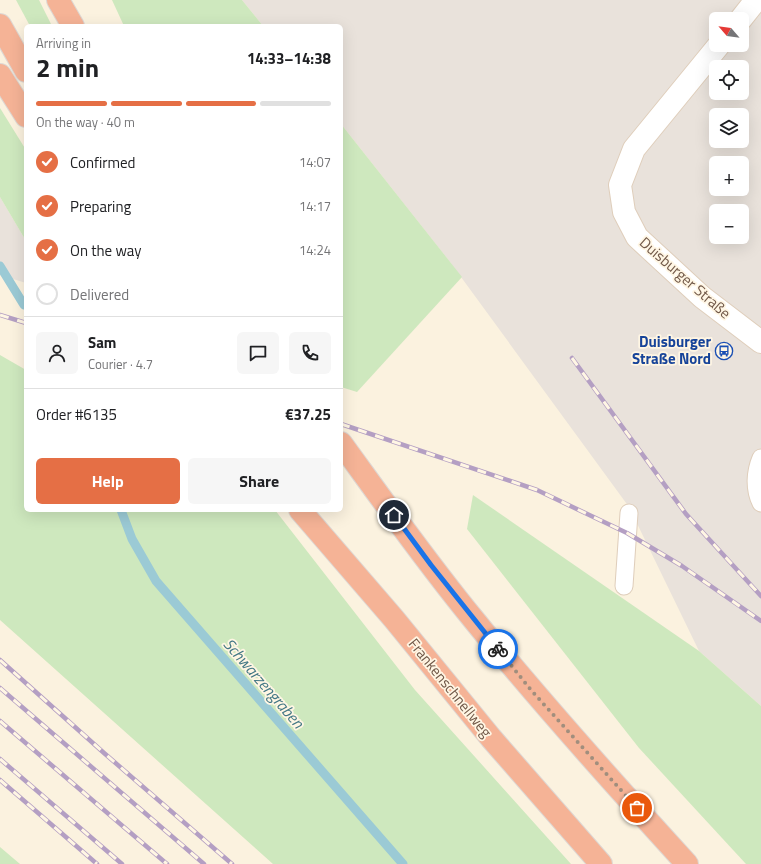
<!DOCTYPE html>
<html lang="en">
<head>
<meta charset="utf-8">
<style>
	:root { --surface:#fff; --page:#f6f6f6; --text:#202124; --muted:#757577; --line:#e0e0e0; --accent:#e56f45 }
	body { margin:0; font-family:"Titillium Web",sans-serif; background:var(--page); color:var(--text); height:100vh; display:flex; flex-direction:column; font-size:15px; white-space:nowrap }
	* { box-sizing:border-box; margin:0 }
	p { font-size:13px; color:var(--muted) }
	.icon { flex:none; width:22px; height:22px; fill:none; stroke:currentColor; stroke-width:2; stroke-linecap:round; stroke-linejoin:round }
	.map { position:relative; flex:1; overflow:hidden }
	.panel { position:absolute; left:24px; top:24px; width:319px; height:488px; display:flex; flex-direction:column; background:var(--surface); border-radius:6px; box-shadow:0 4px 16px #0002 }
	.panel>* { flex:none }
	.needle { width:26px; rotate:298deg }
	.buttons { position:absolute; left:709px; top:12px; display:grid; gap:8px }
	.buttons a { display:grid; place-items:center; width:40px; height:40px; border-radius:6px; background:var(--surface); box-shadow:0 4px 16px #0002; font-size:20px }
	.pin { position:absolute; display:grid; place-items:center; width:34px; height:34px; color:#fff; margin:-17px; border:2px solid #fff; border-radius:50%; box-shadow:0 1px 4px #0007 }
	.courier { position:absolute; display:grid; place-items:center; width:40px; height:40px; margin:-20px; border:3px solid #1a73e8; border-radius:50%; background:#fff; color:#222; box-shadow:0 1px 5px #0007 }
	.head em { font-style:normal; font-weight:700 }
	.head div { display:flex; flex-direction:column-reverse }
	.head { display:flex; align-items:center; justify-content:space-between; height:68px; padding:0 12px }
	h1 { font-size:26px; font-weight:700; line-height:30px }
	.bar { display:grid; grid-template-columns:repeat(4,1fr); gap:6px 4px; align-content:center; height:48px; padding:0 12px }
	.bar i { height:5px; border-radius:3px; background:var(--line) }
	.bar .selected { background:var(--accent) }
	.bar p { grid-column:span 4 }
	.line { display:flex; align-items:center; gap:10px; padding:0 12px; border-top:1px solid var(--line) }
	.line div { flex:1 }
	.round { display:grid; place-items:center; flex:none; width:42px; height:42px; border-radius:6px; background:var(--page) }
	ol { padding:0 12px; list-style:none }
	li { display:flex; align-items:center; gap:12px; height:44px }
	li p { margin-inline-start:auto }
	li .icon { padding:4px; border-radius:50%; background:var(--accent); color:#fff; stroke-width:4 }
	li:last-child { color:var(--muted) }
	li i { width:22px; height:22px; border:2px solid var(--line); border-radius:50% }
	.button { display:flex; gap:8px; margin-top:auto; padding:8px 12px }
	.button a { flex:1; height:46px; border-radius:6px; background:var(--accent); color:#fff; font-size:16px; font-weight:700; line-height:46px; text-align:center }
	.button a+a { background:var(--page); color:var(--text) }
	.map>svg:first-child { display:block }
	.industrial { fill:#e9e2db; fill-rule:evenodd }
	.green { fill:#cee8be }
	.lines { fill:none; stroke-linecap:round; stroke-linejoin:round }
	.stream { stroke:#9bcad5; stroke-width:9 }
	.lane-casing { stroke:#dfcebb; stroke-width:19 }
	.street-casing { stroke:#dfcebb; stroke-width:24 }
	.highway-casing { stroke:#ddd7d3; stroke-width:24 }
	.lane { stroke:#fff; stroke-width:17 }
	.street { stroke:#fff; stroke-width:22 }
	.highway { stroke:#f5b396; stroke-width:22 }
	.rail-casing { stroke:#b49fc3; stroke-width:4.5 }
	.rail { stroke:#fff6e4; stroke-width:3; stroke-dasharray:9; stroke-linecap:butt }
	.done { stroke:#a18e7d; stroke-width:4; stroke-dasharray:0 7.2 }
	.route { stroke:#1a73e8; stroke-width:5 }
	.labels { text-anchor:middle; stroke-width:3.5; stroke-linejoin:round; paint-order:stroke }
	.street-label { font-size:15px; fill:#715848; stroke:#fff6e4 }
	.transit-label { font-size:15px; font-weight:bold; fill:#164399; stroke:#fff6e4; text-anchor:end }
	.water-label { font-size:16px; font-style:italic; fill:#427785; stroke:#fff6e4 }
</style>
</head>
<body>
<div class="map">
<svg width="761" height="864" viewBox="0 0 761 864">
	<rect width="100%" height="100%" fill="#fbf2df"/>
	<g class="industrial">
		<path d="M242,0H761V706L699,651L629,507L450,262L341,124V26H263ZM716,19H742V45H716ZM716,67H742V93H716ZM716,115H742V141H716ZM716,163H742V189H716ZM716,211H742V237H716Z"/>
		<path d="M0,197L26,241V283L0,275Z"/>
	</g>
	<g class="green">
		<path d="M16,0H39L52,26H30Z"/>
		<path d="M112,0H242L263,26H124Z"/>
		<path d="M0,108L26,150V241L0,197Z"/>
		<path d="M341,124L462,277L357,392L341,387Z"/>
		<path d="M0,355L26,370V510H275L415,690L571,864H273L0,620Z"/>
		<path d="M473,495L699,651L761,706V864H746L639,748L467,529Z"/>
		<path d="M0,847L20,864H0Z"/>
	</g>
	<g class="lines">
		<g class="stream">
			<path d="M0,266L24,305"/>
			<path d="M121,510L132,539L156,581L403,864"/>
		</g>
		<defs>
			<g id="lane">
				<path d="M761,458C755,472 754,489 761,503"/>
				<path d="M624,586L629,513"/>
			</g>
			<g id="street">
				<path d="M741,19L756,0"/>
				<path d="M719,45L634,149L620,185L624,212L637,237L702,297L761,342"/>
			</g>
			<g id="highway">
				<path d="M58,0L73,26"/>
				<path d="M0,25L26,71"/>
				<path d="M0,75L26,116"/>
				<path d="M341,443C384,502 427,563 474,620C542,704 614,784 687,864"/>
				<path d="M300,510L394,619L491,738L601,864"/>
			</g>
		</defs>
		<use href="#lane" class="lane-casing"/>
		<use href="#street" class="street-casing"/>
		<use href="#highway" class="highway-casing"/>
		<use href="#lane" class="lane"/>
		<use href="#street" class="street"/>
		<use href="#highway" class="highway"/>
		<defs>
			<g id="rail">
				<path d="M0,315L26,323"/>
				<path d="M572,358L686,514L761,596"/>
				<path d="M341,424L537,490L627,533L682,566L761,621"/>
				<path d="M0,660L104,753L232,864"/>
				<path d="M0,688L204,864"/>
				<path d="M0,721L167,864"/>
				<path d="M0,759L122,864"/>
				<path d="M0,780L97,864"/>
			</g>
		</defs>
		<use href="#rail" class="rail-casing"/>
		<use href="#rail" class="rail"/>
	</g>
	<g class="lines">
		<path class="done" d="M498,649L531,690L637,808"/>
		<path class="route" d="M394,515L431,565L498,649"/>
	</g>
	<defs>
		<symbol id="bus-ring" viewBox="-11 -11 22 22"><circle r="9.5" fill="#fff6e4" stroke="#1a4fb4" stroke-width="1.5"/><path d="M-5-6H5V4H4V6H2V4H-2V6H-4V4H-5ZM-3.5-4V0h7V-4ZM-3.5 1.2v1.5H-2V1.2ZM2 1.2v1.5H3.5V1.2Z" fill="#1a4fb4"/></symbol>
	</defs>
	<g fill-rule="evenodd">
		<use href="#bus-ring" x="714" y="341" width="20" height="20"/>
	</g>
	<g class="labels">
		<g class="street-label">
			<text transform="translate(685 278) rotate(41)" y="5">Duisburger Straße</text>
			<text transform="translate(450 688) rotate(51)" y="5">Frankenschnellweg</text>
		</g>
		<g class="transit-label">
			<text x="711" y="347">Duisburger<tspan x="711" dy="17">Straße Nord</tspan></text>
		</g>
		<g class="water-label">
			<text transform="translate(264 683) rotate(49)" y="6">Schwarzengraben</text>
		</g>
	</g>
</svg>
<div class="buttons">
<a><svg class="needle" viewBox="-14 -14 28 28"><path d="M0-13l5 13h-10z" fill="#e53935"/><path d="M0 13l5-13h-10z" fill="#757577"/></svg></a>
<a><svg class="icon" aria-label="locate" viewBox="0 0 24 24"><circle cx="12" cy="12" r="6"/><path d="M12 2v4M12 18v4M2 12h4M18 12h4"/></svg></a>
<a><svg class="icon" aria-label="layers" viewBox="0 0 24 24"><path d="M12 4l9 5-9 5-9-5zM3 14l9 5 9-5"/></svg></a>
<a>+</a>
<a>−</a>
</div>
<div class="pin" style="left:637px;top:808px;background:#ea580c"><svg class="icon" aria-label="bag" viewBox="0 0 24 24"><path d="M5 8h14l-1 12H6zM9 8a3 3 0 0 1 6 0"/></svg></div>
<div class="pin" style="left:394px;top:515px;background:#1f2937"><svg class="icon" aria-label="home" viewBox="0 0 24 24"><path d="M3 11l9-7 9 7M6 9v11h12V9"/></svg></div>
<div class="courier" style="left:498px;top:649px"><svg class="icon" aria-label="bike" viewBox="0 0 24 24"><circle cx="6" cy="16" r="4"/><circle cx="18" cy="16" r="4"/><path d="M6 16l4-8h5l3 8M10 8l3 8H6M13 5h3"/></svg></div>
<section class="panel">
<div class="head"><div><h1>2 min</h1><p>Arriving in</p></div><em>14:33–14:38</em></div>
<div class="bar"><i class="selected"></i><i class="selected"></i><i class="selected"></i><i></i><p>On the way · 40 m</p></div>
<ol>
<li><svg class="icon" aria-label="check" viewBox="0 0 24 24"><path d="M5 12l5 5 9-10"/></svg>Confirmed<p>14:07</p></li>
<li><svg class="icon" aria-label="check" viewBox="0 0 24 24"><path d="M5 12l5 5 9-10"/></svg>Preparing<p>14:17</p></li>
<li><svg class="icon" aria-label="check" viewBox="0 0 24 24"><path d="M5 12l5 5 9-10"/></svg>On the way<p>14:24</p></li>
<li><i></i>Delivered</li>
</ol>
<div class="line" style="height:72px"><a class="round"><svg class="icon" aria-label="person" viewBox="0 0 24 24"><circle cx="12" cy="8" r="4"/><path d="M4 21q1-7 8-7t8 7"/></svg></a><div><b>Sam</b><p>Courier · 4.7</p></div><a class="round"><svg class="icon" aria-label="chat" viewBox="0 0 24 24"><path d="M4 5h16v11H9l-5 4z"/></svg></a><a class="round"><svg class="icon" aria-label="phone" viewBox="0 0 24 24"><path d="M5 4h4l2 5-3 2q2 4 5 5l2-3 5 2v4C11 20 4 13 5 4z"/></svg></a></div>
<div class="line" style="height:52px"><div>Order #6135</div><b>€37.25</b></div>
<div class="button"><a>Help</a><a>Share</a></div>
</section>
</div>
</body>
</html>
